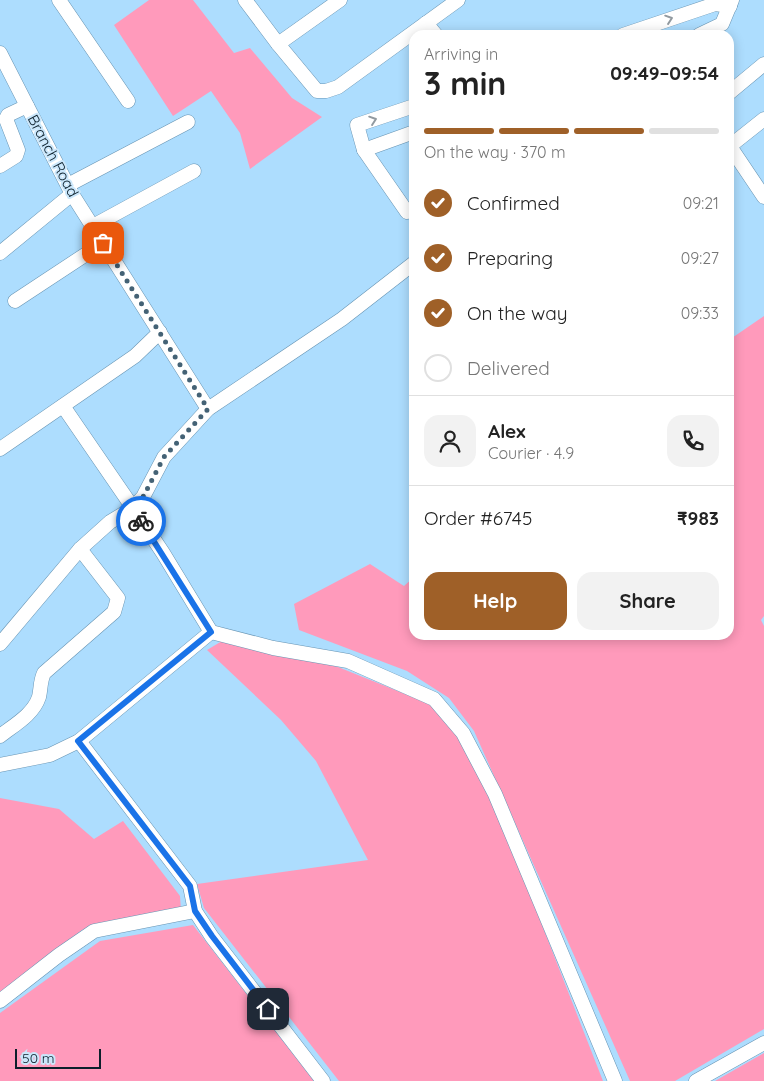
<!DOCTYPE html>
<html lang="en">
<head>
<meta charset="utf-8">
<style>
	:root { --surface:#fff; --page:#f2f2f2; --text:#222; --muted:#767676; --line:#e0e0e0; --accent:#9f6028 }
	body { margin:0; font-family:Quicksand,sans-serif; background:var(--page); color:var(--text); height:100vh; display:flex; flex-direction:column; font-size:19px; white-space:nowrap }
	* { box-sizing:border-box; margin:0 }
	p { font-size:16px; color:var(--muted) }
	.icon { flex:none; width:28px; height:28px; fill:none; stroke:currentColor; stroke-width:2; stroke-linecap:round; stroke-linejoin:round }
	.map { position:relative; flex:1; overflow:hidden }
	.drawer { position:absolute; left:409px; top:30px; width:325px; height:610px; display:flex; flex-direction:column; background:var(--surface); border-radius:15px; box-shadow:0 2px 12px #0003 }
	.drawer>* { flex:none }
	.scale { position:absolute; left:15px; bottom:12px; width:86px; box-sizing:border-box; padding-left:5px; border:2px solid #0c1f2b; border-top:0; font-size:14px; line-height:18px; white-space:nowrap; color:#0c1f2b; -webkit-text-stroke:4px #cbe7fb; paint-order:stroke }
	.pin { position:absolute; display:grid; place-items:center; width:42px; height:42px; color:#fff; margin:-21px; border-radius:10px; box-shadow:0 2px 8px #0006 }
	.courier { position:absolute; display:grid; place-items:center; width:50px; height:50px; margin:-25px; border:4px solid #1a73e8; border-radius:50%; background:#fff; color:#222; box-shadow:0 1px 6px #0007 }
	.overview em { font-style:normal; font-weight:700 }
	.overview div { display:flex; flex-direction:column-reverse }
	.overview { display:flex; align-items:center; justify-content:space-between; height:85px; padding:0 15px }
	h1 { font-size:32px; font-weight:700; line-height:38px }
	.bar { display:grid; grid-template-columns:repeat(4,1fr); gap:8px 5px; align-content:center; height:60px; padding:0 15px }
	.bar i { height:6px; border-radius:4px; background:var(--line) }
	.bar .active { background:var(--accent) }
	.bar p { grid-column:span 4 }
	.line { display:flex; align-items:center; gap:12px; padding:0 15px; border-top:1px solid var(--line) }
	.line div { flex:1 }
	.round { display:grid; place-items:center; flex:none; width:52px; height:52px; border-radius:15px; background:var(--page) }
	ol { padding:0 15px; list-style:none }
	li { display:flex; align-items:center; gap:15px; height:55px }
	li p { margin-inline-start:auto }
	li .icon { padding:5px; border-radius:50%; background:var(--accent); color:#fff; stroke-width:4 }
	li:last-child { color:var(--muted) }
	li i { width:28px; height:28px; border:2px solid var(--line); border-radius:50% }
	.button { display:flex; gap:10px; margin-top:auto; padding:10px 15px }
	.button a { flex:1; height:58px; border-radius:15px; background:var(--accent); color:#fff; font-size:20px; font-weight:700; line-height:58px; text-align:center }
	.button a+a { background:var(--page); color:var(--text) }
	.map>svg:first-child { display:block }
	.green { fill:#ff9abb }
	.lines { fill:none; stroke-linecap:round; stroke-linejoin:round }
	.minor-casing { stroke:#6794b3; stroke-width:15 }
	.minor { stroke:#fff; stroke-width:14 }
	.oneway { stroke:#929aa0 }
	.done { stroke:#446275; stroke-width:5; stroke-dasharray:0 9 }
	.route { stroke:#1a73e8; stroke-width:6 }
	.labels { text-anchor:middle; stroke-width:4; stroke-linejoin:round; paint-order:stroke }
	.street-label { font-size:15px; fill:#0c1f2b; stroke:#cbe7fb }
</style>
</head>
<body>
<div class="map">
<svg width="764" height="1081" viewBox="0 0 764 1081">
	<rect width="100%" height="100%" fill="#adddfe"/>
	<g class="green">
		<path d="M149,0H193L234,53L250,48L292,98L322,117L250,169L240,133L211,91L173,116L114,25Z"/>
		<path d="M764,316V616L761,620L764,626V1029L675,1081H630L474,731L449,698L407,671L299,630L294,604L370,564L404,586L414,577V635H729V340Z"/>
		<path d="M222,641L338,667L435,706L458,738L492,797L603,1081H339L204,908L197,884L368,860L316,761L281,720L207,650Z"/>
		<path d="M0,798L59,809L94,839L123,821L180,896L181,911L82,930L0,994Z"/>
		<path d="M193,925L314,1081H0V1013L100,941Z"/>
		<path d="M764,1053V1081H715Z"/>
	</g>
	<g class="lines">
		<defs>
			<g id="minor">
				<path d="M59,0L128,101"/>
				<path d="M245,0L278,44"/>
				<path d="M340,0L278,44L317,91H326L338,87L458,0"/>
				<path d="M426,23L436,35"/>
				<path d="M623,35L715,4L730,6"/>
				<path d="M699,35L722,24L732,0"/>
				<path d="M0,53L72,194L208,409"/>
				<path d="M729,93L764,64"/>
				<path d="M729,145L764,197"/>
				<path d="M730,146L764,119"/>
				<path d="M364,150L414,132"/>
				<path d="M0,166L16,156L18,150L6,119L8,115L27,106"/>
				<path d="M68,185L188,122"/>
				<path d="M407,212L364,150L357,125L414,106"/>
				<path d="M93,226L194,171"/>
				<path d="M0,253L72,194"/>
				<path d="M15,301L103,243"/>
				<path d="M0,449L135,356L160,332"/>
				<path d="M211,632L273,648L348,661L434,699L463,733L495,794L615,1081"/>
				<path d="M0,644L80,549L110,522L133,508L63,406"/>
				<path d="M0,736C14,725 33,715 39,697C41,689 40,681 44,673L114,612L118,598L80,549"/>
				<path d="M79,741L190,886L195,911L212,937L323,1081"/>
				<path d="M0,765L50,755L79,741L211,632L163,553L133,508L143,497L164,457L208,409L342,319L414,263"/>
				<path d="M0,1001L59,955L94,931L195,911"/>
				<path d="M696,1081L764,1043"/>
			</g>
		</defs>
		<use href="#minor" class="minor-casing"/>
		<use href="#minor" class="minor"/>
	</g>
	<defs><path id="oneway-chevron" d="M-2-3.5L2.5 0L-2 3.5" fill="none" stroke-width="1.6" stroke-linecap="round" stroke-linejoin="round" transform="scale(1.25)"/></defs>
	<g class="oneway">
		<use href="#oneway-chevron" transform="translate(669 19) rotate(-19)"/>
		<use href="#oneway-chevron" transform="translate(373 120) rotate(-19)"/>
	</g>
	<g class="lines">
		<path class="done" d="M103,243L208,409L164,457L143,497L133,508L141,521"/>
		<path class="route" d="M141,521L211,632L78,741L190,886L195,911L212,936L268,1009"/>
	</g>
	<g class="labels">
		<g class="street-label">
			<text transform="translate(53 156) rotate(62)" y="5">Branch Road</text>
		</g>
	</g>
</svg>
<div class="scale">50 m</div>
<div class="pin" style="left:103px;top:243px;background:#ea580c"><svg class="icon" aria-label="bag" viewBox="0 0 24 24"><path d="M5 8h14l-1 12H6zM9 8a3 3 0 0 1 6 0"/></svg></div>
<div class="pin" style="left:268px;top:1009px;background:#1f2937"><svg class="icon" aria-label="home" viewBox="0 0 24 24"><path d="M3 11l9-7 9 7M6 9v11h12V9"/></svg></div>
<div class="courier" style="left:141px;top:521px"><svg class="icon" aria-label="bike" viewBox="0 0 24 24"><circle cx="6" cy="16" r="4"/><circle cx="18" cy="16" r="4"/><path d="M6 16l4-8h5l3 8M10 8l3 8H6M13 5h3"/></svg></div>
<section class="drawer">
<div class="overview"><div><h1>3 min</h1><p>Arriving in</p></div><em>09:49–09:54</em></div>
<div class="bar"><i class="active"></i><i class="active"></i><i class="active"></i><i></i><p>On the way · 370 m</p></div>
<ol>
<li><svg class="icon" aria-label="check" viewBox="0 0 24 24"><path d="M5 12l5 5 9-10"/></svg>Confirmed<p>09:21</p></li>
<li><svg class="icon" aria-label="check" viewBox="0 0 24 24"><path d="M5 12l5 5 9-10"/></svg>Preparing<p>09:27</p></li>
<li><svg class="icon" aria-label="check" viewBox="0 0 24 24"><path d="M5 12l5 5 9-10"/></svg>On the way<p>09:33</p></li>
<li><i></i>Delivered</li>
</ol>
<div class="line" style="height:90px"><a class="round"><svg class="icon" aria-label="person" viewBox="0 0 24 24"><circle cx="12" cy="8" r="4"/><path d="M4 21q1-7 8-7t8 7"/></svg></a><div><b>Alex</b><p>Courier · 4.9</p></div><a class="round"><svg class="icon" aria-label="phone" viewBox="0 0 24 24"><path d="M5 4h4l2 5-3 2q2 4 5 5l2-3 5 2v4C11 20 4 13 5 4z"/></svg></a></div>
<div class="line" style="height:65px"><div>Order #6745</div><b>₹983</b></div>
<div class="button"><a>Help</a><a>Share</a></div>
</section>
</div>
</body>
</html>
